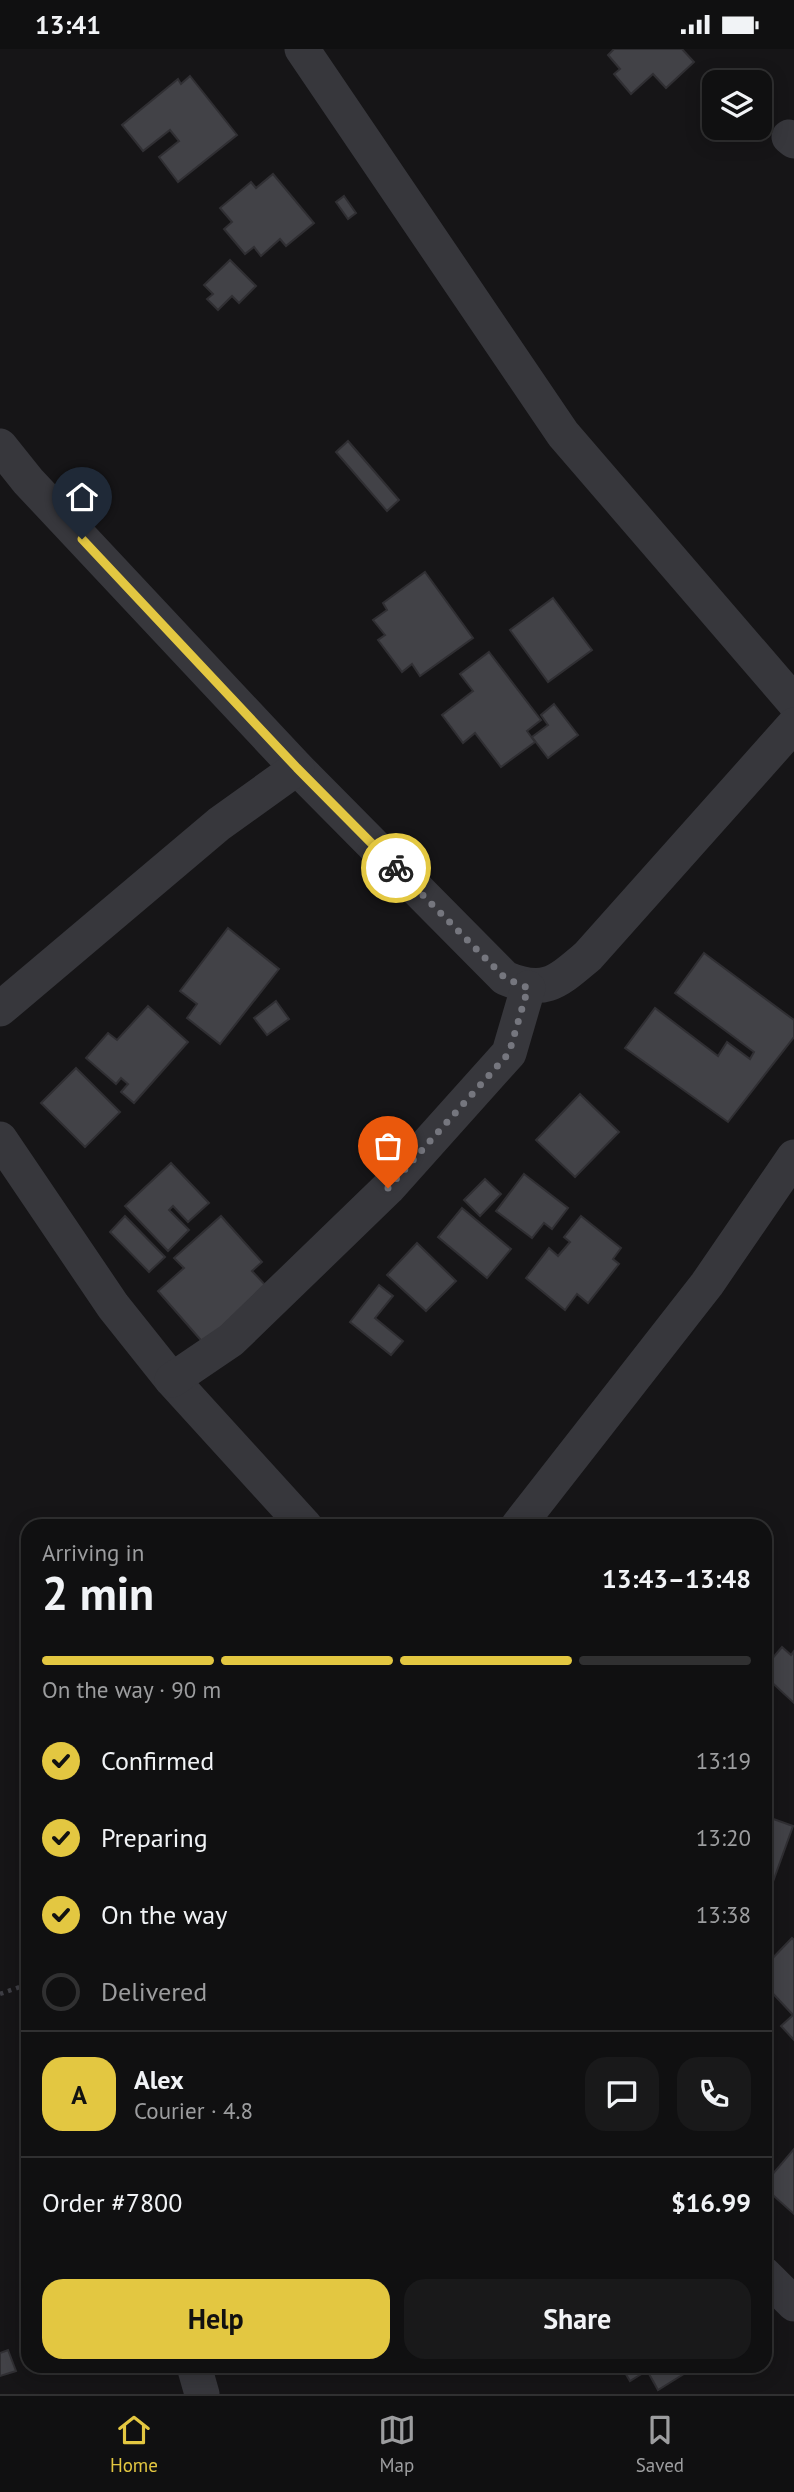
<!DOCTYPE html>
<html lang="en">
<head>
<meta charset="utf-8">
<style>
	:root { --surface:#101011; --page:#19191a; --text:#f1f3f6; --muted:#9c9d9f; --line:#303031; --accent:#e3c741 }
	body { margin:0; font-family:"PT Sans",sans-serif; background:var(--page); color:var(--text); height:100vh; display:flex; flex-direction:column; font-size:26px; white-space:nowrap }
	* { box-sizing:border-box; margin:0 }
	p { font-size:23px; color:var(--muted) }
	.icon { flex:none; width:38px; height:38px; fill:none; stroke:currentColor; stroke-width:2; stroke-linecap:round; stroke-linejoin:round }
	.map { position:relative; flex:1; overflow:hidden }
	.sheet { position:absolute; left:21px; top:1470px; width:751px; height:854px; display:flex; flex-direction:column; background:var(--surface); border-radius:21px; box-shadow:0 4px 18px #0003,0 0 0 2px var(--line) }
	.sheet>* { flex:none }
	.controls { position:absolute; left:702px; top:21px; display:grid; gap:14px }
	.controls a { display:grid; place-items:center; width:70px; height:70px; border-radius:14px; background:var(--surface); box-shadow:0 4px 18px #0003,0 0 0 2px var(--line); font-size:35px }
	.pin { position:absolute; display:grid; place-items:center; width:60px; height:60px; color:#fff; margin:-72px -30px; border-radius:50% 50% 50% 0; rotate:-45deg; box-shadow:0 0 7px #0007 }
	.pin .icon { rotate:45deg }
	.courier { position:absolute; display:grid; place-items:center; width:70px; height:70px; margin:-35px; border:5px solid #e3c741; border-radius:50%; background:#fff; color:#222; box-shadow:0 2px 9px #0007 }
	.headline em { font-style:normal; font-weight:800 }
	.headline div { display:flex; flex-direction:column-reverse }
	.headline { display:flex; align-items:center; justify-content:space-between; height:119px; padding:0 21px }
	h1 { font-size:46px; font-weight:800; line-height:52px }
	.bar { display:grid; grid-template-columns:repeat(4,1fr); gap:10px 7px; align-content:center; height:84px; padding:0 21px }
	.bar i { height:9px; border-radius:5px; background:var(--line) }
	.bar .selected { background:var(--accent) }
	.bar p { grid-column:span 4 }
	.line { display:flex; align-items:center; gap:18px; padding:0 21px; border-top:2px solid var(--line) }
	.line div { flex:1 }
	.round { display:grid; place-items:center; flex:none; width:74px; height:74px; border-radius:21px; background:var(--page) }
	ol { padding:0 21px; list-style:none }
	li { display:flex; align-items:center; gap:21px; height:77px }
	li p { margin-inline-start:auto }
	li .icon { padding:7px; border-radius:50%; background:var(--accent); color:#111; stroke-width:4 }
	li:last-child { color:var(--muted) }
	li i { width:38px; height:38px; border:4px solid var(--line); border-radius:50% }
	.action { display:flex; gap:14px; margin-top:auto; padding:14px 21px }
	.action a { flex:1; height:80px; border-radius:21px; background:var(--accent); color:#111; font-size:28px; font-weight:800; line-height:80px; text-align:center }
	.action a+a { background:var(--page); color:var(--text) }
	.status { display:flex; justify-content:space-between; align-items:center; height:49px; padding:0 35px; background:var(--surface); direction:ltr }
	.status svg { height:19px; fill:currentColor }
	.menu { display:flex; justify-content:space-around; align-items:center; height:98px; border-top:2px solid var(--line); background:var(--surface); font-size:19px; color:var(--muted) }
	.menu a { display:grid; justify-items:center; gap:4px }
	.menu .selected { color:var(--accent) }
	.map>svg:first-child { display:block }
	.building { fill:#424247; stroke:#302f33; stroke-width:2 }
	.lines { fill:none; stroke-linecap:round; stroke-linejoin:round }
	.path { stroke:#3d3d43; stroke-width:4.5; stroke-dasharray:3.5 5; stroke-linecap:butt }
	.minor { stroke:#37373c; stroke-width:35 }
	.done { stroke:#75767e; stroke-width:7; stroke-dasharray:0 12.6 }
	.route { stroke:#e3c741; stroke-width:9 }
</style>
</head>
<body>
<div class="status"><b>13:41</b><svg viewBox="0 0 49 12"><path d="M0 12V9h3v3zM5 12V6h3v6zM10 12V3h3v9zM15 12V0h3v12zM26 1h20v11H26zM47 4h2v5h-2z"/></svg></div>
<div class="map">
<svg width="794" height="2345" viewBox="0 0 794 2345">
	<rect width="100%" height="100%" fill="#161517"/>
	<g class="building">
		<path d="M614,0H682L694,13L666,39L653,25L631,45L614,25L620,20L608,6Z"/>
		<path d="M190,27L237,86L178,133L159,108L179,92L170,81L143,102L122,76L178,30L181,35Z"/>
		<path d="M273,125L314,174L286,197L280,190L261,207L254,198L245,205L224,180L232,173L220,159L251,133L256,139Z"/>
		<path d="M344,147L356,164L348,170L336,153Z"/>
		<path d="M230,211L256,237L239,254L232,247L218,261L207,250L213,245L204,236Z"/>
		<path d="M348,392L399,451L387,462L336,403Z"/>
		<path d="M425,523L473,589L420,627L412,615L402,623L378,591L385,586L373,571L387,561L383,554Z"/>
		<path d="M553,549L592,601L548,633L510,581Z"/>
		<path d="M489,603L541,671L527,682L535,693L501,718L475,684L463,694L442,666L473,642L460,625Z"/>
		<path d="M554,655L578,686L548,709L532,688L548,676L541,666Z"/>
		<path d="M228,879L279,920L220,995L187,969L197,955L180,942Z"/>
		<path d="M704,904L794,971V988L728,1073L625,999L655,959L718,1007L727,993L750,1010L754,1003L675,944Z"/>
		<path d="M276,952L289,970L267,986L254,969Z"/>
		<path d="M148,957L188,993L134,1054L121,1043L128,1035L121,1029L116,1035L86,1009L108,984L117,991Z"/>
		<path d="M76,1019L120,1063L85,1098L41,1054Z"/>
		<path d="M580,1045L619,1083L575,1128L536,1091Z"/>
		<path d="M171,1114L209,1154L188,1173L173,1157L169,1161L189,1181L168,1202L125,1157Z"/>
		<path d="M524,1125L568,1159L552,1180L544,1174L532,1189L496,1162Z"/>
		<path d="M485,1130L501,1145L480,1167L464,1151Z"/>
		<path d="M462,1159L511,1200L487,1229L438,1188Z"/>
		<path d="M125,1167L165,1208L149,1223L110,1183Z"/>
		<path d="M221,1167L262,1213L252,1222L269,1240L206,1297L158,1242L184,1219L174,1209Z"/>
		<path d="M581,1167L621,1199L613,1210L619,1215L588,1254L577,1245L565,1261L526,1229L549,1199L558,1207L570,1193L564,1188Z"/>
		<path d="M417,1194L456,1232L426,1262L387,1226Z"/>
		<path d="M379,1236L393,1247L375,1269L403,1292L391,1306L350,1273Z"/>
		<path d="M782,1598L791,1606L794,1602V1654L765,1627V1618Z"/>
		<path d="M765,1767L793,1777L765,1855Z"/>
		<path d="M792,1889L794,1891V1991L781,1977L793,1966L765,1936V1917Z"/>
		<path d="M794,2100V2165L765,2139V2134Z"/>
		<path d="M8,2301L16,2322L0,2327V2304Z"/>
		<path d="M621,2317H638L643,2324L630,2332Z"/>
		<path d="M657,2317H683L687,2323L658,2341L648,2323Z"/>
	</g>
	<g class="lines">
		<path class="path" d="M0,1945L28,1935"/>
		<g class="minor">
			<path d="M302,0L563,385L794,653"/>
			<path d="M789,88L794,92"/>
			<path d="M0,397L28,432L297,719L505,929C545,946 557,933 588,907L794,676"/>
			<path d="M0,960L219,775L297,719"/>
			<path d="M0,1090L113,1257L172,1331L305,1477"/>
			<path d="M172,1331L231,1291L388,1139L509,1004L528,939"/>
			<path d="M518,1477L707,1235L794,1108"/>
			<path d="M765,2226L794,2255"/>
			<path d="M194,2317L202,2345"/>
		</g>
	</g>
	<g class="lines">
		<path class="done" d="M388,1139L509,1004L528,939L505,929L396,819"/>
		<path class="route" d="M82,490L297,719L396,819"/>
	</g>
</svg>
<div class="controls">
<a><svg class="icon" aria-label="layers" viewBox="0 0 24 24"><path d="M12 4l9 5-9 5-9-5zM3 14l9 5 9-5"/></svg></a>
</div>
<div class="pin" style="left:388px;top:1139px;background:#ea580c"><svg class="icon" aria-label="bag" viewBox="0 0 24 24"><path d="M5 8h14l-1 12H6zM9 8a3 3 0 0 1 6 0"/></svg></div>
<div class="pin" style="left:82px;top:490px;background:#1f2937"><svg class="icon" aria-label="home" viewBox="0 0 24 24"><path d="M3 11l9-7 9 7M6 9v11h12V9"/></svg></div>
<div class="courier" style="left:396px;top:819px"><svg class="icon" aria-label="bike" viewBox="0 0 24 24"><circle cx="6" cy="16" r="4"/><circle cx="18" cy="16" r="4"/><path d="M6 16l4-8h5l3 8M10 8l3 8H6M13 5h3"/></svg></div>
<section class="sheet">
<div class="headline"><div><h1>2 min</h1><p>Arriving in</p></div><em>13:43–13:48</em></div>
<div class="bar"><i class="selected"></i><i class="selected"></i><i class="selected"></i><i></i><p>On the way · 90 m</p></div>
<ol>
<li><svg class="icon" aria-label="check" viewBox="0 0 24 24"><path d="M5 12l5 5 9-10"/></svg>Confirmed<p>13:19</p></li>
<li><svg class="icon" aria-label="check" viewBox="0 0 24 24"><path d="M5 12l5 5 9-10"/></svg>Preparing<p>13:20</p></li>
<li><svg class="icon" aria-label="check" viewBox="0 0 24 24"><path d="M5 12l5 5 9-10"/></svg>On the way<p>13:38</p></li>
<li><i></i>Delivered</li>
</ol>
<div class="line" style="height:126px"><b class="round" style="background:var(--accent);color:#111">A</b><div><b>Alex</b><p>Courier · 4.8</p></div><a class="round"><svg class="icon" aria-label="chat" viewBox="0 0 24 24"><path d="M4 5h16v11H9l-5 4z"/></svg></a><a class="round"><svg class="icon" aria-label="phone" viewBox="0 0 24 24"><path d="M5 4h4l2 5-3 2q2 4 5 5l2-3 5 2v4C11 20 4 13 5 4z"/></svg></a></div>
<div class="line" style="height:91px"><div>Order #7800</div><b>$16.99</b></div>
<div class="action"><a>Help</a><a>Share</a></div>
</section>
</div>
<nav class="menu">
<a class="selected"><svg class="icon" aria-label="home" viewBox="0 0 24 24"><path d="M3 11l9-7 9 7M6 9v11h12V9"/></svg>Home</a>
<a><svg class="icon" aria-label="map" viewBox="0 0 24 24"><path d="M3 6l6-2 6 2 6-2v14l-6 2-6-2-6 2zM9 4v14M15 6v14"/></svg>Map</a>
<a><svg class="icon" aria-label="saved" viewBox="0 0 24 24"><path d="M7 4h10v16l-5-4-5 4z"/></svg>Saved</a>
</nav>
</body>
</html>
